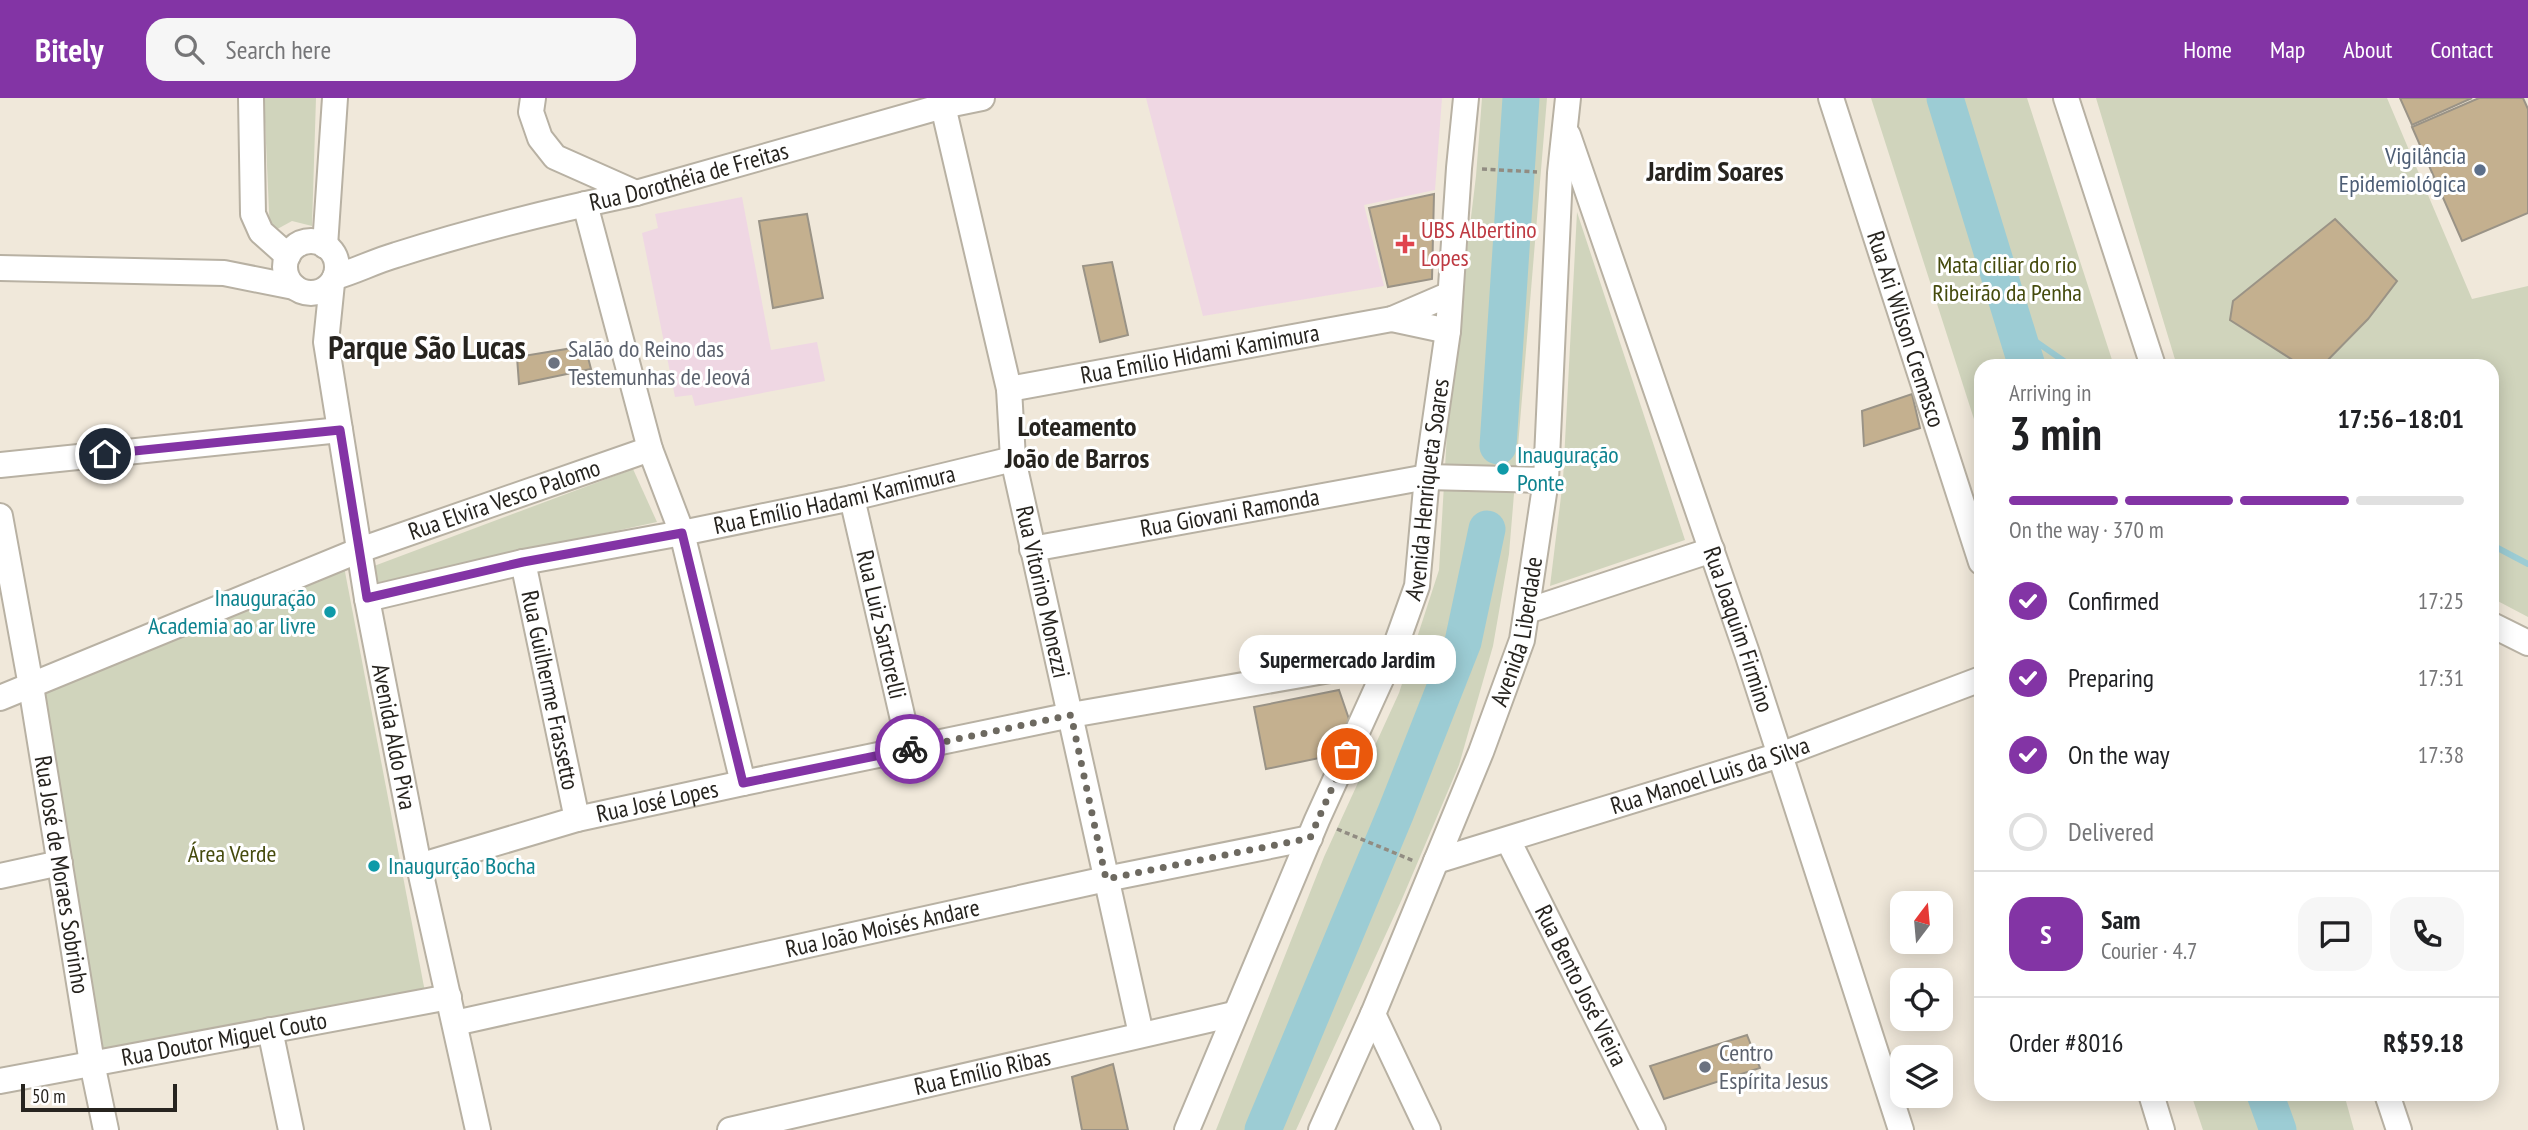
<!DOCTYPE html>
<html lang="en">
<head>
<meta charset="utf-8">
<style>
	:root { --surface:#fff; --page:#f6f6f6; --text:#202124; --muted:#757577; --line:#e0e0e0; --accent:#8334a5 }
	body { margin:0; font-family:"PT Sans Narrow",sans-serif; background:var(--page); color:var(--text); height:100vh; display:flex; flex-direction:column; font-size:26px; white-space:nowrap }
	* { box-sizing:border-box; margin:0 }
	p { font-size:23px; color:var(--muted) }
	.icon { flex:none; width:38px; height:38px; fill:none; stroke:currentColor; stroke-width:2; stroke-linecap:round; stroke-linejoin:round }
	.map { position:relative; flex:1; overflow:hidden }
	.drawer { position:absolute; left:1974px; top:261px; width:525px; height:742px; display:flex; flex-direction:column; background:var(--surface); border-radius:21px; box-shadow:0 4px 18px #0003 }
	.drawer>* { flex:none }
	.needle { width:46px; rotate:16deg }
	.buttons { position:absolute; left:1890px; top:793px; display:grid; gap:14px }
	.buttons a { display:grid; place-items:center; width:63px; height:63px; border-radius:14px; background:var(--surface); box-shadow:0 4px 18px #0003; font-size:35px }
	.scale { position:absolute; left:21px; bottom:18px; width:156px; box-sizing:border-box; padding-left:7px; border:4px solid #27241f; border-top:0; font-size:19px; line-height:24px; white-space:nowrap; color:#27241f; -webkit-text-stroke:5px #fff; paint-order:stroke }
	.pin { position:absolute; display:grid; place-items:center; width:60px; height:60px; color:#fff; margin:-30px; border:4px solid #fff; border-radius:50%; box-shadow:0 2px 7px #0007 }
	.courier { position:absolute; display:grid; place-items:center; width:70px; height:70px; margin:-35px; border:5px solid #8334a5; border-radius:50%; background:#fff; color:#222; box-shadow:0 2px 9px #0007 }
	.bubble { position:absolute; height:49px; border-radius:21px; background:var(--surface); box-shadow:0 4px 18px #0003; font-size:23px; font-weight:700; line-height:49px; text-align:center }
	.headline em { font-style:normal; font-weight:700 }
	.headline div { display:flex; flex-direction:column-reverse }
	.headline { display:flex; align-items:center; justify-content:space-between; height:119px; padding:0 35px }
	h1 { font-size:46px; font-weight:700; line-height:52px }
	.bar { display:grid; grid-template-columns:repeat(4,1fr); gap:10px 7px; align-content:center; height:84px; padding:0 35px }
	.bar i { height:9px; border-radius:5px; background:var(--line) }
	.bar .on { background:var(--accent) }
	.bar p { grid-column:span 4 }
	.line { display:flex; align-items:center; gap:18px; padding:0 35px; border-top:2px solid var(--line) }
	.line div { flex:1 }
	.round { display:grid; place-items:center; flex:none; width:74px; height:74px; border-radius:21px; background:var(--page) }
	ol { padding:0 35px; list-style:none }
	li { display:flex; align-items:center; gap:21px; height:77px }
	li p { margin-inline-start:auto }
	li .icon { padding:7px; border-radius:50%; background:var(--accent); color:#fff; stroke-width:4 }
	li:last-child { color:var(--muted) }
	li i { width:38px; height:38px; border:4px solid var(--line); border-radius:50% }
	header { display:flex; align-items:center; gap:42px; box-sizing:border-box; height:98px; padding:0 35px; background:var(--accent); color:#fff }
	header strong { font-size:33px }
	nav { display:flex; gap:38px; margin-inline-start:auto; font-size:24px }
	.search { width:490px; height:63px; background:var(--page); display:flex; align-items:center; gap:18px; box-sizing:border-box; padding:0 24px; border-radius:21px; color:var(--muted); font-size:26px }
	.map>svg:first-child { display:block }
	.education { fill:#efd7e3 }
	.green { fill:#d0d4bc }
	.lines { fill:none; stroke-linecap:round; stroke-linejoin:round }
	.stream { stroke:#9cccd4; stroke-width:6 }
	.river { stroke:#9cccd4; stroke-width:37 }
	.building { fill:#c4b08f; stroke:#9a9386; stroke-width:2 }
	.street-casing { stroke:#b8b1a3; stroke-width:28 }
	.path { stroke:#918c82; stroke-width:3.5; stroke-dasharray:5 3.5; stroke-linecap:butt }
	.street { stroke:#fff; stroke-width:24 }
	.done { stroke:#6d6960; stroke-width:7; stroke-dasharray:0 12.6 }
	.route { stroke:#8334a5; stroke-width:9 }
	.service-dot { fill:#5c6f8a; stroke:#fff; stroke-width:2.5 }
	.health-dot { fill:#e0444e; stroke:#fff; stroke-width:2.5 }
	.worship-dot { fill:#6b7280; stroke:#fff; stroke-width:2.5 }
	.culture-dot { fill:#0f9aa8; stroke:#fff; stroke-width:2.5 }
	.labels { text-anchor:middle; stroke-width:6; stroke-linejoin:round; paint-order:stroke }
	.service-label { font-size:24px; fill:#4e5e75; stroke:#fff; text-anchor:end }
	.street-label { font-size:24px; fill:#27241f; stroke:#fff }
	.health-label { font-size:24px; fill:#be3a42; stroke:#fff; text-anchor:start }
	.park-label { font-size:24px; fill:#454b0d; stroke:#fff }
	.worship-label { font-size:24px; fill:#5b616d; stroke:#fff; text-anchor:start }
	.culture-label { font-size:24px; fill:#0d838f; stroke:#fff; text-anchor:start }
	.quarter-label { font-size:28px; font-weight:bold; fill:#27241f; stroke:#fff }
	.district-label { font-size:32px; font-weight:bold; fill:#27241f; stroke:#fff }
</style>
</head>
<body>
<header>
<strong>Bitely</strong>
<div class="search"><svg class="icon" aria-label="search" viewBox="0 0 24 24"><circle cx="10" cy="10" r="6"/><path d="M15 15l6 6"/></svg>Search here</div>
<nav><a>Home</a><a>Map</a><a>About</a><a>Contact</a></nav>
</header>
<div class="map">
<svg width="2528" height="1032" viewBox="0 0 2528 1032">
	<rect width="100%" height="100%" fill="#f0e8da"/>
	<g class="education">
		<path d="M1146,0H1442L1435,92L1364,107L1384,188L1203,218Z"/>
		<path d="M742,99L771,252L817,244L825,283L695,308L692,297L675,299L642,135L658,130L655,116Z"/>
	</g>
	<g class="green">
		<path d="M264,0H316L312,128L292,123L270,135Z"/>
		<path d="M1482,0H1547L1509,456L1493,548L1459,667L1402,801L1296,1032H1216L1324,759L1399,595L1439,472L1449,301L1476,78Z"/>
		<path d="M1871,0H2027L2114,268H1981V343Z"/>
		<path d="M2096,0H2387L2472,201L2528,188V519L2492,500V268H2177Z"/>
		<path d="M1577,114L1685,442L1550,488L1563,382Z"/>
		<path d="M633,371L657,424L371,486L366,471Z"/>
		<path d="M342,458L425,894L98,955L41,594Z"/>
		<path d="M2191,996H2344L2354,1032H2203Z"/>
	</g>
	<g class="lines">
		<g class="stream">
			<path d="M2015,229L2071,268"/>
			<path d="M2492,447L2528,466"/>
		</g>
		<g class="river">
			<path d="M1945,0L2027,268"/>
			<path d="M1498,348L1521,0"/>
			<path d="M2265,996L2278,1032"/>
			<path d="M1263,1032L1396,714L1463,544L1487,431"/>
		</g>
	</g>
	<g class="building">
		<path d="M2400,0H2472L2412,27Z"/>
		<path d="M2479,0H2523L2528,11V115L2462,143L2412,29Z"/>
		<path d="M1434,96L1432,181L1388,189L1369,110Z"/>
		<path d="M807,116L823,200L773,210L759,123Z"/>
		<path d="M2335,121L2397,183L2368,221L2322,268H2302L2230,222L2233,203Z"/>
		<path d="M1112,164L1128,237L1100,244L1083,168Z"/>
		<path d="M585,248L591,271L519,286L517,259Z"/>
		<path d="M1912,296L1920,330L1864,348L1862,313Z"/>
		<path d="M1339,592L1351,627L1339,656L1266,671L1254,609Z"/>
		<path d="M1747,937L1760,970L1664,1001L1650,968Z"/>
		<path d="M1113,966L1128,1032H1082L1072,979Z"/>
	</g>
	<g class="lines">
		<defs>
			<g id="street">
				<path d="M251,0L253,116L261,134L288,158"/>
				<path d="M533,0L531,14L540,40L555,59L636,95"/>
				<path id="s1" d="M1831,0L1981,464"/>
				<path d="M2066,0L2153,268"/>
				<path id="s2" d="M943,8L1009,291L1013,361L1141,936"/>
				<path id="s3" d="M1568,37L1747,555L1901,1032"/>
				<path d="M585,106L650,351L682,435L743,685"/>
				<circle cx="311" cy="169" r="26"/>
				<path d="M325,148L335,0"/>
				<path d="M0,170L224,175L294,189"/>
				<path id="s4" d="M335,179C356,173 375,163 396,157C474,132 556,112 636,95L943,8L982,0"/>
				<path id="s5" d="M332,185L326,244L367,501L419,768L478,1032"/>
				<path d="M1392,221L1448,233"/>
				<path id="s6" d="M1009,291L1392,221L1450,196"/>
				<path d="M0,367L340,332"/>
				<path id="s7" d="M852,400L910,652"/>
				<path id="s8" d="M0,418L31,588L92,965L106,1032"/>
				<path id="s9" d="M1032,451L1427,379L1546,382"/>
				<path id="s10" d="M523,464L577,721"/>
				<path id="s11" d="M367,501L523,464L682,435L852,400L1013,361"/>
				<path d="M1527,513L1712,452"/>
				<path d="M2492,527L2528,545"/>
				<path id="s12" d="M0,600L360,452L650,351"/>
				<path id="s13" d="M1508,742L1653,1032"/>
				<path id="s14" d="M1436,763L1780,657L1981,581"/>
				<path id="s15" d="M419,768L577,721L743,685L1071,617L1353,568L1393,555"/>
				<path d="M0,778L60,765"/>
				<path d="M1373,916L1428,1032"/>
				<path id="s16" d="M455,925L1106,781L1310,740"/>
				<path d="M270,932L291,1032"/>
				<path id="s17" d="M0,983L449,899"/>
				<path d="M2151,996L2162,1032"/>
				<path d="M2387,996L2399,1032"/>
				<path id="s18" d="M730,1032L1234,916"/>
				<path id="s19" d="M1187,1032L1317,722L1393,555L1417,488L1427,379L1448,233L1459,70L1466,0"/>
				<path id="s20" d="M1321,1032L1373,916L1481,654L1522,542L1546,382L1560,75L1568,0"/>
			</g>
		</defs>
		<use href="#street" class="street-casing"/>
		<g class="path">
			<path d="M1482,71L1537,74"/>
			<path d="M1337,731L1414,763"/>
		</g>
		<use href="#street" class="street"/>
	</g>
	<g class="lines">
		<path class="done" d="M910,651L1071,617L1106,781L1310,740L1347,656"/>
		<path class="route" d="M105,356L340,332L367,500L523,464L682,435L743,685L910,651"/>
	</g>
	<circle class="service-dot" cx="2480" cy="72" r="7"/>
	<path class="health-dot" d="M1401.5 135.5h7v7h7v7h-7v7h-7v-7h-7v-7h7z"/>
	<g class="worship-dot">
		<circle cx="554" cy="265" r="7"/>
		<circle cx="1705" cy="969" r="7"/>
	</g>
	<g class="culture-dot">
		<circle cx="1503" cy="371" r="7"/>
		<circle cx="330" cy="514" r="7"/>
		<circle cx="374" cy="768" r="7"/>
	</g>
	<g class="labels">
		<g class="service-label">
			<text x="2466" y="66">Vigilância<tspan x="2466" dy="28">Epidemiológica</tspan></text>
		</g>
		<g class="street-label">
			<text dy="8" stroke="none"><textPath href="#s4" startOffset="368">Rua Dorothéia de Freitas</textPath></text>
			<text dy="8" stroke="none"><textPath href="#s1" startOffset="243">Rua Ari Wilson Cremasco</textPath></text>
			<text dy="8" stroke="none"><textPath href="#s6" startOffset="194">Rua Emílio Hidami Kamimura</textPath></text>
			<text dy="8" stroke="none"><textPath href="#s19" startOffset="688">Avenida Henriqueta Soares</textPath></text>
			<text dy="8" stroke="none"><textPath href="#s12" startOffset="542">Rua Elvira Vesco Palomo</textPath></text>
			<text dy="8" stroke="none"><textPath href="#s11" startOffset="478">Rua Emílio Hadami Kamimura</textPath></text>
			<text dy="8" stroke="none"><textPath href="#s9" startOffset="201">Rua Giovani Ramonda</textPath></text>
			<text dy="8" stroke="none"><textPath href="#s2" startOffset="497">Rua Vitorino Monezzi</textPath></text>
			<text dy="8" stroke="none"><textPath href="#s7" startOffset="130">Rua Luiz Sartorelli</textPath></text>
			<text dy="8" stroke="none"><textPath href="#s3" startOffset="523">Rua Joaquim Firmino</textPath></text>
			<text dy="8" stroke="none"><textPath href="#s20" startOffset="537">Avenida Liberdade</textPath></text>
			<text dy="8" stroke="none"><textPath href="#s10" startOffset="131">Rua Guilherme Frassetto</textPath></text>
			<text dy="8" stroke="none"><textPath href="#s5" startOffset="460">Avenida Aldo Piva</textPath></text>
			<text dy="8" stroke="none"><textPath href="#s14" startOffset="287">Rua Manoel Luis da Silva</textPath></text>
			<text dy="8" stroke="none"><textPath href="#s15" startOffset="247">Rua José Lopes</textPath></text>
			<text dy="8" stroke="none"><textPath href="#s8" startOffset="364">Rua José de Moraes Sobrinho</textPath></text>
			<text dy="8" stroke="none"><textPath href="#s16" startOffset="438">Rua João Moisés Andare</textPath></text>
			<text dy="8" stroke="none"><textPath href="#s13" startOffset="163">Rua Bento José Vieira</textPath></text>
			<text dy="8" stroke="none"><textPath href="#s17" startOffset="228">Rua Doutor Miguel Couto</textPath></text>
			<text dy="8" stroke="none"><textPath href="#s18" startOffset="259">Rua Emílio Ribas</textPath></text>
		</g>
		<g class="health-label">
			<text x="1421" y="140">UBS Albertino<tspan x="1421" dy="28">Lopes</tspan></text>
		</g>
		<g class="park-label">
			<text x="2007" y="175">Mata ciliar do rio<tspan x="2007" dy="28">Ribeirão da Penha</tspan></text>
			<text x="232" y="764">Área Verde</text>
		</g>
		<g class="worship-label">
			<text x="568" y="259">Salão do Reino das<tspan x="568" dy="28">Testemunhas de Jeová</tspan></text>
			<text x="1719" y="963">Centro<tspan x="1719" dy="28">Espírita Jesus</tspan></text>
		</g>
		<g class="culture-label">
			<text x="1517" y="365">Inauguração<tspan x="1517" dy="28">Ponte</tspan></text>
			<text x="316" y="508" text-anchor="end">Inauguração<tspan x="316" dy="28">Academia ao ar livre</tspan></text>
			<text x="388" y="776">Inaugurção Bocha</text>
		</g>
		<g class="quarter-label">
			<text x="1715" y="83">Jardim Soares</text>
			<text x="1077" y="338">Loteamento<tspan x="1077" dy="32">João de Barros</tspan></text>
		</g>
		<g class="district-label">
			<text x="427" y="261">Parque São Lucas</text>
		</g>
	</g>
</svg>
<div class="buttons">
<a><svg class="needle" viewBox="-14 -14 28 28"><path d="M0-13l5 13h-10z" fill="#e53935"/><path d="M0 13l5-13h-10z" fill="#757577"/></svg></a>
<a><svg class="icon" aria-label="locate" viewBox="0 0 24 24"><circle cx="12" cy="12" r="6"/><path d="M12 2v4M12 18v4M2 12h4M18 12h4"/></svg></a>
<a><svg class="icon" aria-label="layers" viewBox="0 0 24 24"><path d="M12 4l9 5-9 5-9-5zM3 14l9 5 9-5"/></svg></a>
</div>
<div class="scale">50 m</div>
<div class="pin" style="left:1347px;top:656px;background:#ea580c"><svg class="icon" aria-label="bag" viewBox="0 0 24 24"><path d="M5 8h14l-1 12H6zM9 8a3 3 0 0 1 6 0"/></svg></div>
<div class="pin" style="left:105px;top:356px;background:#1f2937"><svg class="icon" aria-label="home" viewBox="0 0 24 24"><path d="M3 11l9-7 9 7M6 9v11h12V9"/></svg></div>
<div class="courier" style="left:910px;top:651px"><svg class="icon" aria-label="bike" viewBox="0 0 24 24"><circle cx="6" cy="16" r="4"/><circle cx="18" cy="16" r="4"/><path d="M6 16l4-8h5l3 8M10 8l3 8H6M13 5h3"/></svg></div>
<div class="bubble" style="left:1239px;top:537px;width:217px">Supermercado Jardim</div>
<section class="drawer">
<div class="headline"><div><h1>3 min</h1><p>Arriving in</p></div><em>17:56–18:01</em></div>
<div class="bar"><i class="on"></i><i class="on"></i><i class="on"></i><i></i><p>On the way · 370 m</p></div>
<ol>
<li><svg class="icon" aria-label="check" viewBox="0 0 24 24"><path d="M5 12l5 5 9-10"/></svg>Confirmed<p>17:25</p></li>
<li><svg class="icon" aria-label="check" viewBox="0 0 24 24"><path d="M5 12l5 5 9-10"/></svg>Preparing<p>17:31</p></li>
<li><svg class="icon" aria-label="check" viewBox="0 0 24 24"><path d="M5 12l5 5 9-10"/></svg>On the way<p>17:38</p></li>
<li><i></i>Delivered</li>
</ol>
<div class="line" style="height:126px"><b class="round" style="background:var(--accent);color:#fff">S</b><div><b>Sam</b><p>Courier · 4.7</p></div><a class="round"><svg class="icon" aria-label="chat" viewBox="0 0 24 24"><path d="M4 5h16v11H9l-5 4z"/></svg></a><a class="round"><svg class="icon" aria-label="phone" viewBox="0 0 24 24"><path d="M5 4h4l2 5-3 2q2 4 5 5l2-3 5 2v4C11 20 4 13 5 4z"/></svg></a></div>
<div class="line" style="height:91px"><div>Order #8016</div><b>R$59.18</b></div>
</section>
</div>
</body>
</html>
